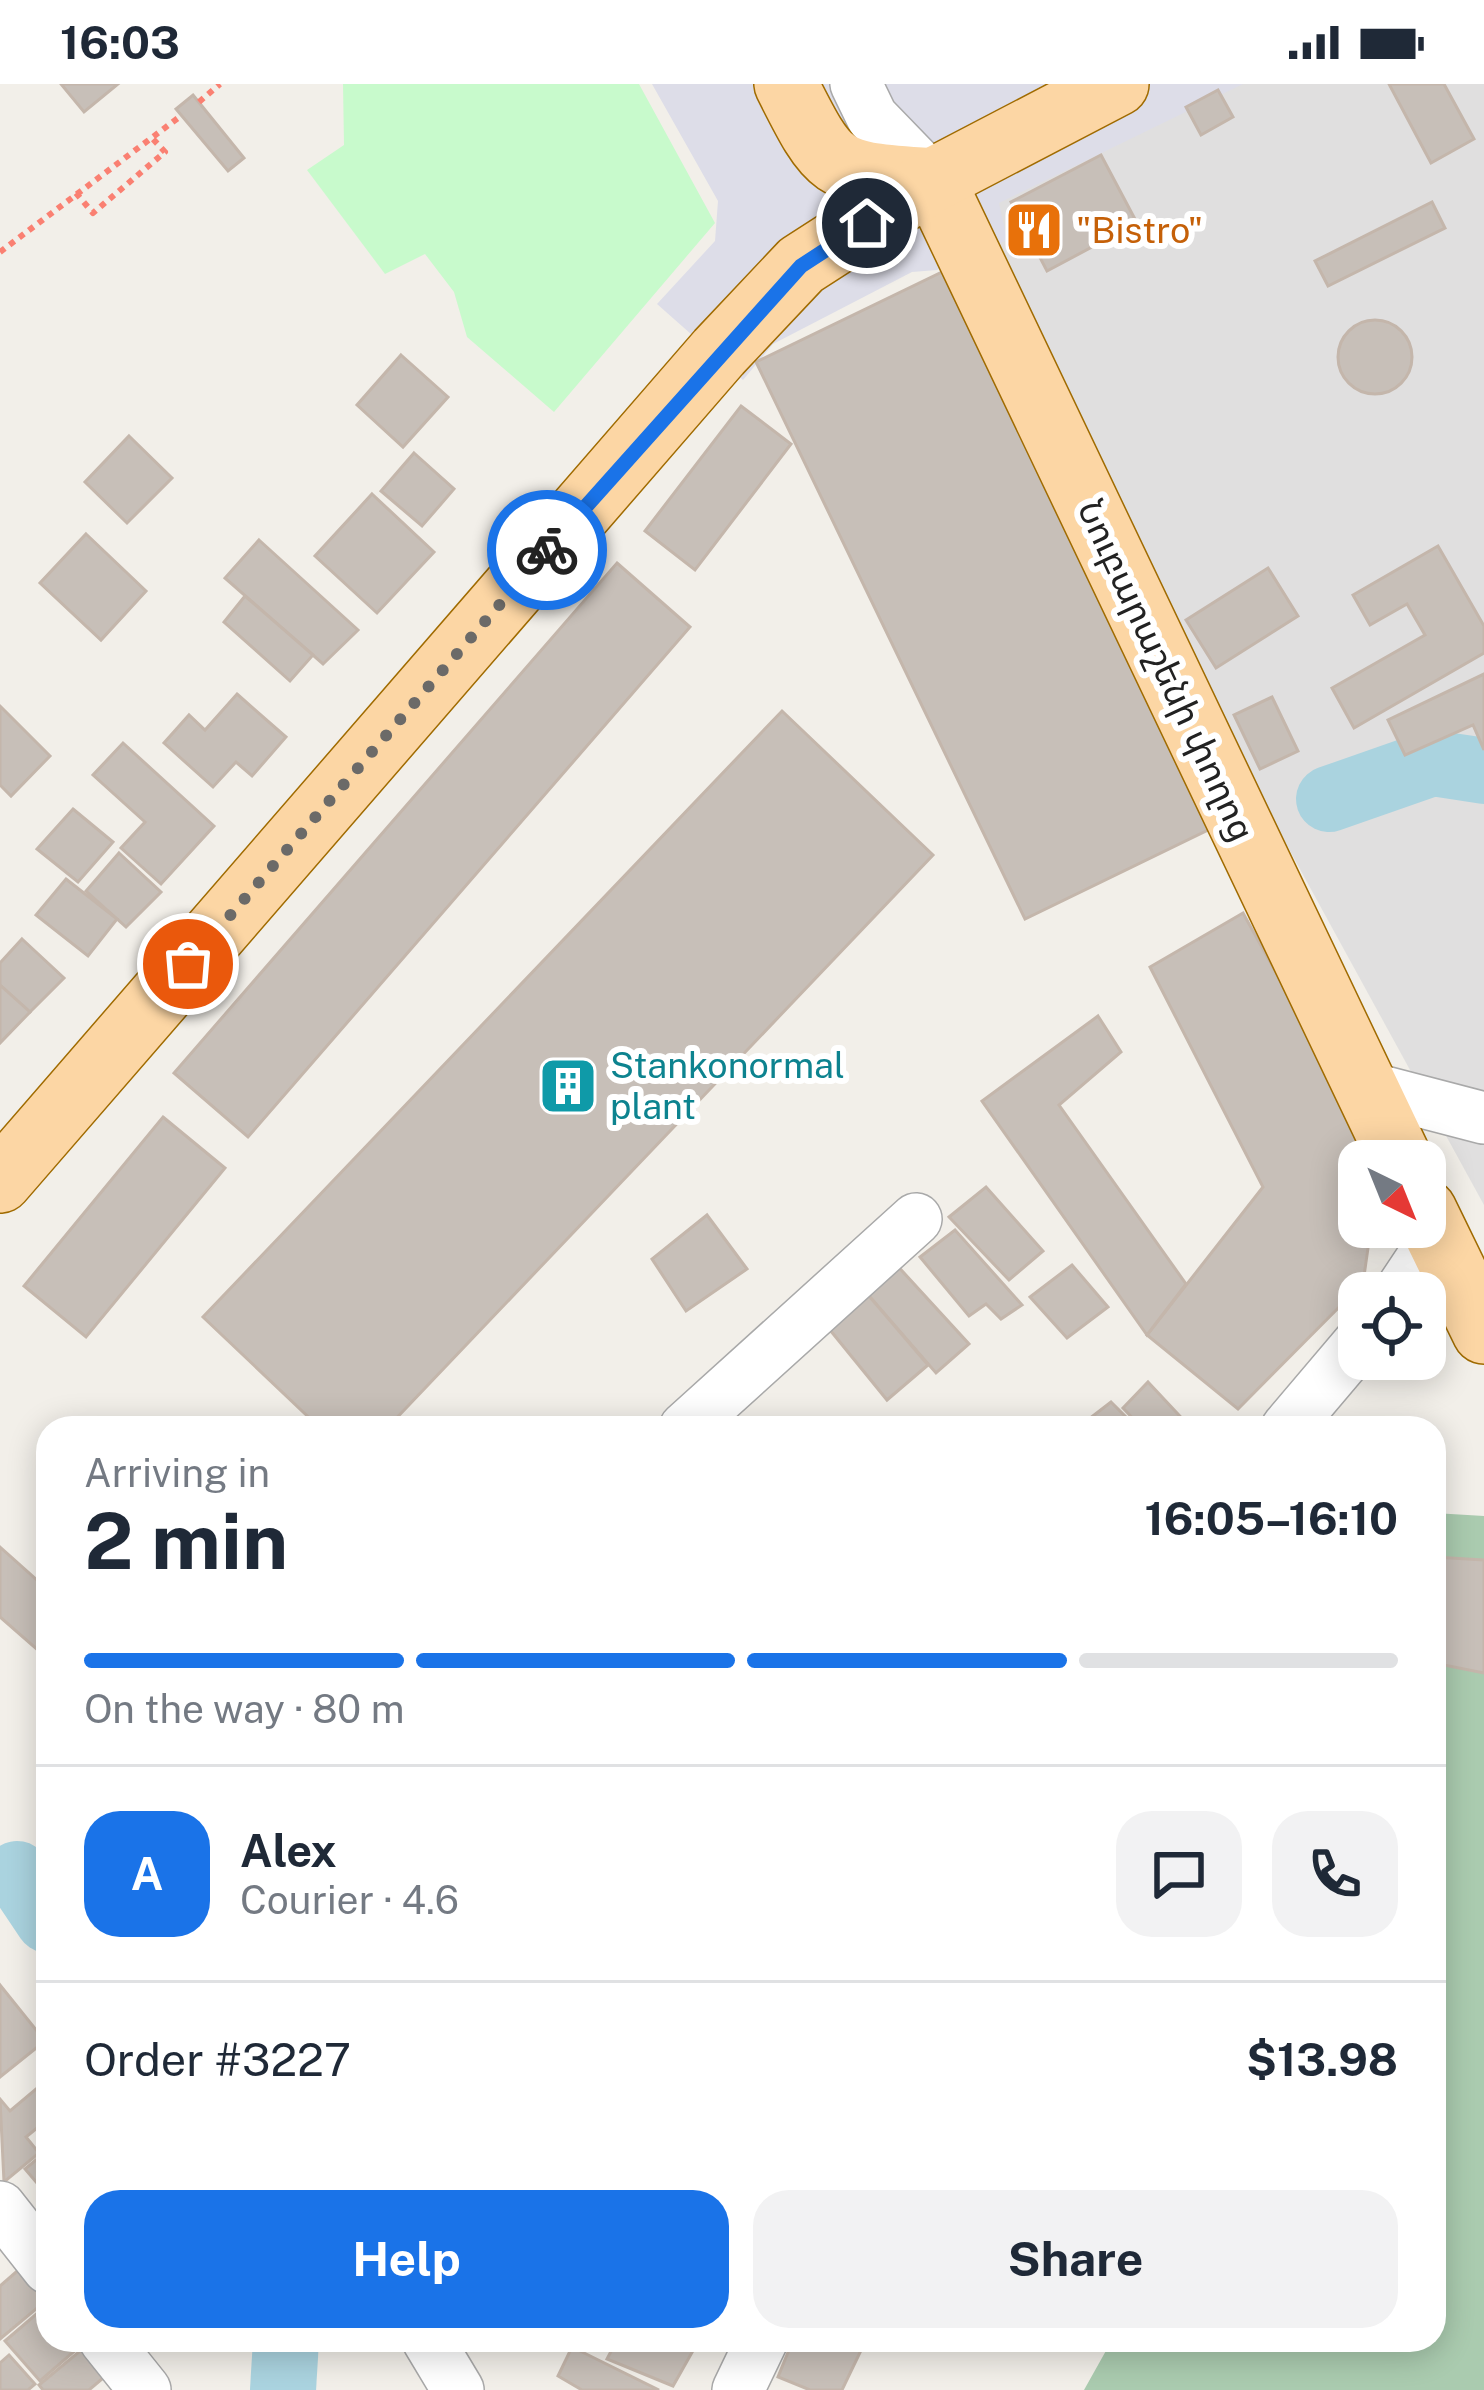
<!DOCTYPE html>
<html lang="en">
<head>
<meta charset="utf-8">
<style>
	:root { --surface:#fff; --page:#f2f2f3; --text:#1f2937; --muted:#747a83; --line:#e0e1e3; --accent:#1a73e8 }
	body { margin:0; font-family:"Public Sans","Noto Sans Armenian",sans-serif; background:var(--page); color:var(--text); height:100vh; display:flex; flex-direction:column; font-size:45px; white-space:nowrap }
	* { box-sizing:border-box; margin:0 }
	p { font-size:39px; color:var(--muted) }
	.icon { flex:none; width:66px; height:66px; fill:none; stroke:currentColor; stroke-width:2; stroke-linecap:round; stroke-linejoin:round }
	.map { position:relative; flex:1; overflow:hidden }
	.side { position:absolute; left:36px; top:1332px; width:1410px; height:936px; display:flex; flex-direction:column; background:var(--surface); border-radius:36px; box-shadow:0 6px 30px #0003 }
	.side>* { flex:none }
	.needle { width:78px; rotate:137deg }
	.tools { position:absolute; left:1338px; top:1056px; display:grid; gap:24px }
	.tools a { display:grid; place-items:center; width:108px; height:108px; border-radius:24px; background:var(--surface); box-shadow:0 6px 30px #0003; font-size:60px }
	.pin { position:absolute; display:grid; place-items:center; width:102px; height:102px; color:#fff; margin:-51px; border:6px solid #fff; border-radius:50%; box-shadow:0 3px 12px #0007 }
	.courier { position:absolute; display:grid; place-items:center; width:120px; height:120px; margin:-60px; border:9px solid #1a73e8; border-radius:50%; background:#fff; color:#222; box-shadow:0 3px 15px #0007 }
	.head em { font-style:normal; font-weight:700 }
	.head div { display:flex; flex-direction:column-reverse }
	.head { display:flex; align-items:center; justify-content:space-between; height:204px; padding:0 48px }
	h1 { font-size:78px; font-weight:700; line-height:90px }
	.bar { display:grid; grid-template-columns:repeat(4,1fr); gap:18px 12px; align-content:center; height:144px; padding:0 48px }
	.bar i { height:15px; border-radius:9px; background:var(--line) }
	.bar .active { background:var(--accent) }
	.bar p { grid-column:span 4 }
	.line { display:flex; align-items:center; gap:30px; padding:0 48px; border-top:3px solid var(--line) }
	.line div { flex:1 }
	.round { display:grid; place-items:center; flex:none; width:126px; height:126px; border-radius:36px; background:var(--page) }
	.button { display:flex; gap:24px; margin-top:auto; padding:24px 48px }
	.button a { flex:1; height:138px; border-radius:36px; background:var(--accent); color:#fff; font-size:48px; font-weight:700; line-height:138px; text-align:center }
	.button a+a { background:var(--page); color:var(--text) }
	.status { display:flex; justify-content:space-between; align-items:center; height:84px; padding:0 60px; background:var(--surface); direction:ltr }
	.status svg { height:33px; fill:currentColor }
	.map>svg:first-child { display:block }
	.residential { fill:#e0dfdf }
	.cemetery { fill:#aacbaf }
	.park { fill:#c8facc }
	.plaza { fill:#dddde8 }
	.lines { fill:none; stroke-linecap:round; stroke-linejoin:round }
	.river { stroke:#aad3df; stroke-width:66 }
	.building { fill:#c7bfb8; stroke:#c4b6ab; stroke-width:3 }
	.minor-casing { stroke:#a9a9a9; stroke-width:54 }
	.major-casing { stroke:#a06b00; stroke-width:66 }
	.path { stroke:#fa8072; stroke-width:6; stroke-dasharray:6 6; stroke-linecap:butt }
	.minor { stroke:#fff; stroke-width:51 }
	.major { stroke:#fcd6a4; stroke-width:63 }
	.done { stroke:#6b6a68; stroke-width:12; stroke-dasharray:0 21.6 }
	.route { stroke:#1a73e8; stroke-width:15 }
	.labels { text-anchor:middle; stroke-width:12; stroke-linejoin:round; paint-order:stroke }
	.food-label { font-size:36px; fill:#c56008; stroke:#fff; text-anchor:start }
	.street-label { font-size:36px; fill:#222; stroke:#fff }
	.culture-label { font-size:36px; fill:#0d838f; stroke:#fff; text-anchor:start }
</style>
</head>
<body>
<div class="status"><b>16:03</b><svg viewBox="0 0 49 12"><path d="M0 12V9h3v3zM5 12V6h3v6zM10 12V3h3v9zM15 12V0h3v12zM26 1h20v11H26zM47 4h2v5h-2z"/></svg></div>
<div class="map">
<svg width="1484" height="2306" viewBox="0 0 1484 2306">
	<rect width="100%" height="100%" fill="#f2efe9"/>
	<path class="residential" d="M902,0H1484V1121L1261,714Z"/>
	<path class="cemetery" d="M1434,1429L1484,1432V2306H1084L1112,2256H1434Z"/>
	<path class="park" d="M343,0H639L715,139L554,328L467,253L454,208L425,170L385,190L307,86L344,61Z"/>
	<path class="plaza" d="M652,0H1243L999,119L1007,156L937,186L912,188L773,260L743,296L657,220L715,157L718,117Z"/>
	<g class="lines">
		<g class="river">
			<path d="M1329,715L1432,679L1484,687"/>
			<path d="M17,1790L48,1836"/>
			<path d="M283,2306L286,2256"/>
		</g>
	</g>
	<g class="building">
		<path d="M61,0H118L84,28Z"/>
		<path d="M1389,0H1444L1474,55L1431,79Z"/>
		<path d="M1218,6L1233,33L1201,51L1186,23Z"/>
		<path d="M193,11L244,74L228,87L176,25Z"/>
		<path d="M1101,71L1137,139L1047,187L1011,118Z"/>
		<path d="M1432,118L1445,144L1328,202L1315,177Z"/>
		<path d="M942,188L1210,745L1025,835L756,278Z"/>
		<circle cx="1375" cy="273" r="37"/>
		<path d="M401,271L448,313L403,363L357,321Z"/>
		<path d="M741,322L791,360L695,486L645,447Z"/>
		<path d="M129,352L172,394L127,439L85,398Z"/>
		<path d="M414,369L454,405L422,442L381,407Z"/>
		<path d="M372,410L434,468L377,529L315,472Z"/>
		<path d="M86,450L146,507L101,556L40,499Z"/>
		<path d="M259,456L358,546L323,580L225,494Z"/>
		<path d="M1438,462L1484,542V569L1354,644L1332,604L1425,551L1407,520L1370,541L1353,511Z"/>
		<path d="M617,479L690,543L248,1053L174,989Z"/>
		<path d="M1268,484L1298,532L1216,584L1186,536Z"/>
		<path d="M245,512L313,571L290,597L224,538Z"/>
		<path d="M1484,590V666L1473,641L1405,671L1388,636Z"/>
		<path d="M237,610L286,653L252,692L236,678L213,703L164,659L189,631L205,646Z"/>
		<path d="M1272,613L1298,667L1260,685L1234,631Z"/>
		<path d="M0,622L50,672L11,712L0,701Z"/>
		<path d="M782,627L933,771L387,1344H320L203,1233Z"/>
		<path d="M123,659L214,742L161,800L121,764L145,738L93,691Z"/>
		<path d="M73,725L113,758L78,798L37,765Z"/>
		<path d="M119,769L161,808L126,843L86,807Z"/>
		<path d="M66,795L117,835L88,872L36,831Z"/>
		<path d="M1243,829L1380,1077H1359V1143H1371L1363,1199L1238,1325L1147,1251L1263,1103L1150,883Z"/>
		<path d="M22,855L64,894L30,928L0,901V879Z"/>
		<path d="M0,901L30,928L0,959Z"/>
		<path d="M1098,932L1121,968L1059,1021L1186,1200L1147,1251L982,1017Z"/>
		<path d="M163,1033L225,1084L86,1253L24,1202Z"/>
		<path d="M986,1103L1043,1167L1009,1196L949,1133Z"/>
		<path d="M707,1131L747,1185L686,1227L652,1175Z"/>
		<path d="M955,1146L1022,1221L1001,1235L986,1220L969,1232L920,1173Z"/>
		<path d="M893,1177L969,1260L936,1289L863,1205Z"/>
		<path d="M1072,1181L1108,1223L1067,1254L1030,1213Z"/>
		<path d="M863,1205L928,1281L887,1316L826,1241Z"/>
		<path d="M1148,1298L1191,1344H1142L1123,1324Z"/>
		<path d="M1111,1318L1137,1344H1090L1085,1338Z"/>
		<path d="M0,1463L48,1506V1575L0,1533Z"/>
		<path d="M1434,1473L1484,1476V1589L1434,1579Z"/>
		<path d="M0,1901L45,1957L0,1993Z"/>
		<path d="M48,1995V2035L26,2053L39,2069L4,2098L0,2015L10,2027Z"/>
		<path d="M48,2066V2112L25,2085Z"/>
		<path d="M23,2182L48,2215L0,2255V2202Z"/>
		<path d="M48,2220V2256L85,2258L40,2297L5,2257Z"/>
		<path d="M617,2256H699L673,2302L607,2275Z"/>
		<path d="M793,2256H866L842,2306H810L778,2293Z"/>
		<path d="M86,2262L109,2289L89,2306H43L39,2301Z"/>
		<path d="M572,2263L659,2306H582L558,2292Z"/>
		<path d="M9,2271L35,2300L28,2306H0V2279Z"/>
	</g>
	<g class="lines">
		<defs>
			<g id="minor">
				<path d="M856,0L872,33L933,96"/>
				<path d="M1365,1003L1484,1034"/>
				<path d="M1399,1209L1437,1152"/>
				<path d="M685,1344L916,1135"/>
				<path d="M1287,1344L1359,1259"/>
				<path d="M0,2123L48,2184"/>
				<path d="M105,2256L145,2306"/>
				<path d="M428,2256L458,2306"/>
				<path d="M738,2306L762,2256"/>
			</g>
			<g id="major">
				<path d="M786,0C832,92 832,88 933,96"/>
				<path d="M933,96L1401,1077"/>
				<path d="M0,1097L719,268L801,181L933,96L1117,0"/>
				<path d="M1425,1127L1484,1248"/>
			</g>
		</defs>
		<use href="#minor" class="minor-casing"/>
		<use href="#major" class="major-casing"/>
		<g class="path">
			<path d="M199,18L220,0"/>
			<path d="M76,109L93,129L165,68L152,54"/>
			<path d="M0,168L182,31"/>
		</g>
		<use href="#minor" class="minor"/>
		<use href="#major" class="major"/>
	</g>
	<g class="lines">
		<path class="done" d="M188,880L547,466"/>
		<path class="route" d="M547,466L801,182L867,139"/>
	</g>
	<defs>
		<symbol id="restaurant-square" viewBox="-11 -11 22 22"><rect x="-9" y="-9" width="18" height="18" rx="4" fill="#e8710a" stroke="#fff"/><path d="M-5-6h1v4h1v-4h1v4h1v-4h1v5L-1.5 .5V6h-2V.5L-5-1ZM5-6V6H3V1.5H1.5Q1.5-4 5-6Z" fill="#fff"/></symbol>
		<symbol id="building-square" viewBox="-11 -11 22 22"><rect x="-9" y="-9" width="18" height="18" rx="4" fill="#0f9aa8" stroke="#fff"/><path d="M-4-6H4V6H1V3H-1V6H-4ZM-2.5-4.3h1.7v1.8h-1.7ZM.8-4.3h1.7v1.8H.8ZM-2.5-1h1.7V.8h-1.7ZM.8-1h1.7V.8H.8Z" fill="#fff"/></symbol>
	</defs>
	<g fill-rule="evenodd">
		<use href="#restaurant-square" x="1001" y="113" width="66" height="66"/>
		<use href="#building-square" x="535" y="969" width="66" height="66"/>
	</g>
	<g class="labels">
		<g class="food-label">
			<text x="1076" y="159">"Bistro"</text>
		</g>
		<g class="street-label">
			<text transform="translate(1167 586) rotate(65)" y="13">Նուբարաշենի փողոց</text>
		</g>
		<g class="culture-label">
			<text x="610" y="994">Stankonormal<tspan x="610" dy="41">plant</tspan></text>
		</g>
	</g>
</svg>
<div class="tools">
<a><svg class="needle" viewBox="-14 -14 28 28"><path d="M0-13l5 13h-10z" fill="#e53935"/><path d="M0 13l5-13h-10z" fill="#747a83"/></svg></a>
<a><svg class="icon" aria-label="locate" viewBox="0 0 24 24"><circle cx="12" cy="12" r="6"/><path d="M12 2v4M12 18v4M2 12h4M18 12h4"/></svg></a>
</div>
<div class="pin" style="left:188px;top:880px;background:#ea580c"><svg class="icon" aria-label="bag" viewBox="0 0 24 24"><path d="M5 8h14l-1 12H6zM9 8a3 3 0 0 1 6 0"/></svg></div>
<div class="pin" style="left:867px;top:139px;background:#1f2937"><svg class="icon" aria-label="home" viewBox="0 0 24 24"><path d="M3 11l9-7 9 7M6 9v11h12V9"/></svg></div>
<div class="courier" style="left:547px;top:466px"><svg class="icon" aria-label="bike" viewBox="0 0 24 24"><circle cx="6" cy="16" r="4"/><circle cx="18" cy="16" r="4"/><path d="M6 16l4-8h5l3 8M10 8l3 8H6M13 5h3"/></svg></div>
<section class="side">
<div class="head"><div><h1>2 min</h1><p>Arriving in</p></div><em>16:05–16:10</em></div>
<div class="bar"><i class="active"></i><i class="active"></i><i class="active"></i><i></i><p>On the way · 80 m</p></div>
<div class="line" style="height:216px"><b class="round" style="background:var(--accent);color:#fff">A</b><div><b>Alex</b><p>Courier · 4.6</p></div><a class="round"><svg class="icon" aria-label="chat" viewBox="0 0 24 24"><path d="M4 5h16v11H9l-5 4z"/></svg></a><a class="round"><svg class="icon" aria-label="phone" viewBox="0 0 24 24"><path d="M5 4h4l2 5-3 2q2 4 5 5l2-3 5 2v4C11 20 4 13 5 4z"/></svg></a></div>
<div class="line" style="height:156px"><div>Order #3227</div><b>$13.98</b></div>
<div class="button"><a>Help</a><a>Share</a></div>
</section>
</div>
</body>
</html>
